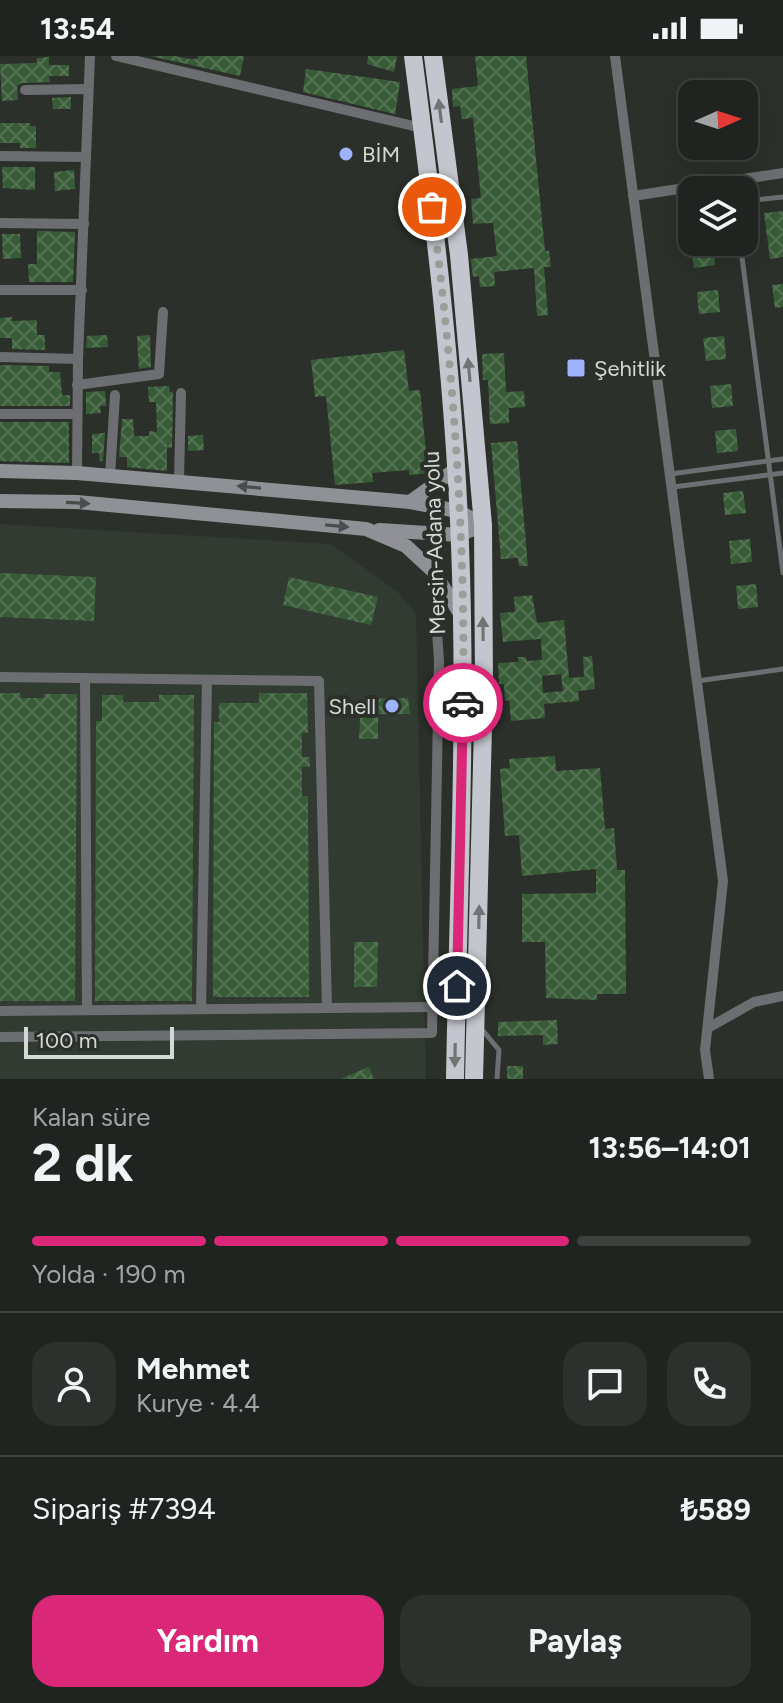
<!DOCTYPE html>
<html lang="tr">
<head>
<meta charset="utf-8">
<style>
	:root { --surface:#202420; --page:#2d302d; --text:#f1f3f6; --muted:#a2a4a5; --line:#3d413e; --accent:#db2777 }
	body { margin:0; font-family:Figtree,sans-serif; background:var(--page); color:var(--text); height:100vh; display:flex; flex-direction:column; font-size:30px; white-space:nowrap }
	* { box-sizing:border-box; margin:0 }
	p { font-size:26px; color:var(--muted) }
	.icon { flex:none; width:44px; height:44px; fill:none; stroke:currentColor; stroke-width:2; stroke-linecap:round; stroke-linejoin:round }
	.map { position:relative; height:1023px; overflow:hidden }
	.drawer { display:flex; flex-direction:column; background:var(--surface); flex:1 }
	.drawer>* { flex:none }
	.needle { width:52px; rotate:87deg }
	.buttons { position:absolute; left:678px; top:24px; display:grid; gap:16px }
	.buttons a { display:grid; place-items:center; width:80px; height:80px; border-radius:16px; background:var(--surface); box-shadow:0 8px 32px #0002,0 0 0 2px var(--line); font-size:40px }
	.scale { position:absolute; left:24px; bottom:20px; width:150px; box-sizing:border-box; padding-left:8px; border:4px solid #d5d9d5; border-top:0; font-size:22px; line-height:28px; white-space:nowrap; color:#d5d9d5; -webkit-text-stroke:6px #2b302a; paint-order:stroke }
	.pin { position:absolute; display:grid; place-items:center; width:68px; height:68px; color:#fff; margin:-34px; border:4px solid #fff; border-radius:50%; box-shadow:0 2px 8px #0007 }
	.courier { position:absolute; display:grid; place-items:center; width:80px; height:80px; margin:-40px; border:6px solid #db2777; border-radius:50%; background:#fff; color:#222; box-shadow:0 2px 10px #0007 }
	.summary em { font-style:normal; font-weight:700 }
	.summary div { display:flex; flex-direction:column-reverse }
	.summary { display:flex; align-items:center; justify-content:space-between; height:136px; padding:0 32px }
	h1 { font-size:52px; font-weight:700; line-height:60px }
	.bar { display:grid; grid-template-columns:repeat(4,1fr); gap:12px 8px; align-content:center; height:96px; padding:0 32px }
	.bar i { height:10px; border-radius:6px; background:var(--line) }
	.bar .active { background:var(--accent) }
	.bar p { grid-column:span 4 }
	.line { display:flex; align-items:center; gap:20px; padding:0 32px; border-top:2px solid var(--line) }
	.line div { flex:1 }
	.round { display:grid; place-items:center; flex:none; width:84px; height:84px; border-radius:24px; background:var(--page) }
	.cta { display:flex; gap:16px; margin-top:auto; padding:16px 32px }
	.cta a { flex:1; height:92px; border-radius:24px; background:var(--accent); color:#fff; font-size:32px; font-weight:700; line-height:92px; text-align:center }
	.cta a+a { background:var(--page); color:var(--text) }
	.status { display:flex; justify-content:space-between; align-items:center; height:56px; padding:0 40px; background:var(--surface); direction:ltr }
	.status svg { height:22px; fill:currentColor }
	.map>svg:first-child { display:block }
	.built { fill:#313b31 }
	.building { fill:url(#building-cross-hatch); fill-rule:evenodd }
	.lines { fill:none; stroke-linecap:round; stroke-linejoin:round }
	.lane { stroke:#6d6e71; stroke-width:5 }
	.street { stroke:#6d6e71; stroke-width:10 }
	.secondary { stroke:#909197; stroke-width:14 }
	.highway { stroke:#c3c6ce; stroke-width:18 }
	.oneway { fill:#6f7474 }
	.oneway2 { fill:#494d4b }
	.done { stroke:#9a9e99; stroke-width:8; stroke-dasharray:0 14.4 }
	.route { stroke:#db2777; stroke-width:10 }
	.poi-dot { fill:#9db4fd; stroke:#2b302a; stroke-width:3 }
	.labels { text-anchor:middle; stroke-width:8; stroke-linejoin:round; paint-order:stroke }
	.poi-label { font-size:22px; fill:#d5d9d5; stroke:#2b302a; text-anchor:start }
	.street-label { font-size:22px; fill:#d5d9d5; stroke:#2b302a }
</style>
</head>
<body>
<div class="status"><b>13:54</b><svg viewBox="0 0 49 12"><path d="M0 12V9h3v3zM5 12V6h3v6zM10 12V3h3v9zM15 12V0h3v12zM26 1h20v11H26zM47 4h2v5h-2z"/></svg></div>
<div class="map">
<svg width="783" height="1023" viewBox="0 0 783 1023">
	<defs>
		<pattern id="building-cross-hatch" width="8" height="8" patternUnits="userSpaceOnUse" patternTransform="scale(2)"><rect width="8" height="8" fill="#395c38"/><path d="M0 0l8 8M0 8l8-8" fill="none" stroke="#557354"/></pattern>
	</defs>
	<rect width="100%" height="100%" fill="#2b302a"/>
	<path class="built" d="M0,468L331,488L398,536L416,558L426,1023H0Z"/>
	<g class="building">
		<path d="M151,0H175L189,3H197L198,0H244L240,20Z"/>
		<path d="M368,0H397L394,16L367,8Z"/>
		<path d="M475,0H526L545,195H549L551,211H544L548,259L537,260L534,212L494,216L495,230L480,231L479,220L473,221L471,203L497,200L493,167L473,168L471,143L481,142L473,62L462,63L460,50L453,51L452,33L478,30Z"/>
		<path d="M49,1V9H69V20H49L50,26L22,27L17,29L18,44L2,45L0,8L37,7V2Z"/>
		<path d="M306,13L400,26L395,58L303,36Z"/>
		<path d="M71,41V53H53L52,42Z"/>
		<path d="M0,67H30V70H36V92H20V87H0Z"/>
		<path d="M2,111H35V134L3,132Z"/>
		<path d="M74,114L75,133L55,135L54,116Z"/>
		<path d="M783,155V201L770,203L764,157Z"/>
		<path d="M37,175L75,176L73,226H29L28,208H37Z"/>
		<path d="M2,178H20L21,202L3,203Z"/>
		<path d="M691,186H712L715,209L694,212Z"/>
		<path d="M783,228V251L775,252L772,229Z"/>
		<path d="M718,234L720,256L699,258L697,236Z"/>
		<path d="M12,261V265L37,264V279H45V294L12,293V282H0V262Z"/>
		<path d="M107,279L108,291L86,292L87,280Z"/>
		<path d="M150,279L151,311L139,313L137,280Z"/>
		<path d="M724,280L726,303L706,305L703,282Z"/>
		<path d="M404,294L409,335L420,334L428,417L409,419V414L372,417L373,426L335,429L326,340L315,341L311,304Z"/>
		<path d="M504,297L506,336L524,335L525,351L509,352V367L490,368L488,324H483L482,298Z"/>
		<path d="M0,309L49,310V316H60L62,339H70V350H0Z"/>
		<path d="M731,328L733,350L712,352L710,330Z"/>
		<path d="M169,330L170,336H173L172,392L167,391V415L127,411V401H119L122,363H133L134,380H149V375L157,376L156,346H149L148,331Z"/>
		<path d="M105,335L106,350H100L101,357L86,358V336Z"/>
		<path d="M0,366H69V407L0,405Z"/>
		<path d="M736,373L738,395L717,397L715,375Z"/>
		<path d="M105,377L103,405H100L99,397H92V378Z"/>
		<path d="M203,379L204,394L188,395V380Z"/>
		<path d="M517,385L528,510H519L518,502L501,503L491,387Z"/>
		<path d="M743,435L746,457L725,459L723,437Z"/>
		<path d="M750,483L752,506L731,508L729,485Z"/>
		<path d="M0,517L96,521L94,565L0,561Z"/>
		<path d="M289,521L378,541L371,569L283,549Z"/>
		<path d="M756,528L758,551L738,553L736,530Z"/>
		<path d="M532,539L537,567L564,564L569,622L584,621L583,601L592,600L595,633L578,635L579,645L544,648L545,662L511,665L509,644L505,645L504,628H499L498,607L519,606L518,601H526L527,605L542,604L541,583L503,586L500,557L515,556L514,541ZM561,618L563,635L543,637L542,620Z"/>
		<path d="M0,637H20L21,642H44V638H77L75,945H0Z"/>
		<path d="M259,637H307L308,677H302V701H310V711H302V740H308L309,941H213L214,666H219V647H259Z"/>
		<path d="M102,639H123V646H159V639H194L192,945H95L96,665H102Z"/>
		<path d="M408,642L410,658H378V683H359L361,643Z"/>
		<path d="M555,700L556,715L600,712L605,773L614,772L617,814H625L626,938H597V944L546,942L545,886H522V838L596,837V813L522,820L519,779L505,780L500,713L510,712L509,703Z"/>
		<path d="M354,886H378L377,931H354Z"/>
		<path d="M557,964L558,988L543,989V979L498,980V966Z"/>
		<rect x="507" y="1010" width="16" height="13"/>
		<path d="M369,1011L374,1023H340Z"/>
	</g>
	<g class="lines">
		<g class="lane">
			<path d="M744,145L783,141"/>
			<path d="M740,186L783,517"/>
			<path d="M670,418L783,403"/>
			<path d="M673,431L783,417"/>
			<path d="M697,625L783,613"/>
			<path d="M480,971L499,994L497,1023"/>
		</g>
		<g class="street">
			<path d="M116,0L422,72"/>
			<path d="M615,0L723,825L705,994L709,1023"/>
			<path d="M25,34L88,33"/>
			<path d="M0,100L86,101"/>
			<path d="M633,140L783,117"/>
			<path d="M0,167L84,168"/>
			<path d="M0,234H82"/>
			<path d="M0,301L78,303"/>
			<path d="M77,329L159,318L163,256"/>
			<path d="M0,358H77"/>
			<path d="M77,417L78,303L90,0"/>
			<path d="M110,420L115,339"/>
			<path d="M179,425L181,337"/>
			<path d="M0,621L319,625L327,952"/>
			<path d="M85,622L87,954"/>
			<path d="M201,953L207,624"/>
			<path d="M0,955L432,951"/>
			<path d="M708,972L754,946L783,940"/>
			<path d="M0,981L432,977L439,605L433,516"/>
		</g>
		<g class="secondary">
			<path d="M0,415L77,417L410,446L456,413"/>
			<path d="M0,445L77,446L366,473L406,490L433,515L461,559"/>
			<path d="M410,446L458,455L483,469"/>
			<path d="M379,474L459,479L483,469"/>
		</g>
		<g class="highway">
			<path d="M413,0C434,162 454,325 460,489C467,667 458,845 455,1023"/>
			<path d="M433,0L459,199L483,469L484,631L474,1023"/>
		</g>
	</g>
	<defs><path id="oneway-solid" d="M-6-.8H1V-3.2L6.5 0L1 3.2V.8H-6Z" transform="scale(2)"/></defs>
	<g class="oneway">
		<use href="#oneway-solid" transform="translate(440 55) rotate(-97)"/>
		<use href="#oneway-solid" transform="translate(469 314) rotate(-95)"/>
		<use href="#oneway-solid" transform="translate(483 573) rotate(-91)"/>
		<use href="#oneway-solid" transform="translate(479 861) rotate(-89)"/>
		<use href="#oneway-solid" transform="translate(455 999) rotate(91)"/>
	</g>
	<g class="oneway2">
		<use href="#oneway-solid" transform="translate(249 431) rotate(-175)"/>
		<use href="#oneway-solid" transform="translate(78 447) rotate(3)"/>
		<use href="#oneway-solid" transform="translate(337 470) rotate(5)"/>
	</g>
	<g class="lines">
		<path class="done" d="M432,151C453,310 466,486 463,647"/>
		<path class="route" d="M457,930L463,647"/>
	</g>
	<g class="poi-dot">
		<circle cx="346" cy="98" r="8"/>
		<rect x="566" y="302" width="20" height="20" rx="4"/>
		<circle cx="392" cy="650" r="8"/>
	</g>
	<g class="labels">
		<g class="poi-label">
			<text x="362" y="106">BİM</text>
			<text x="594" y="320">Şehitlik</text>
			<text x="376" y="658" text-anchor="end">Shell</text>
		</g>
		<g class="street-label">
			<text transform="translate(434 487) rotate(-92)" y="8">Mersin-Adana yolu</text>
		</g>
	</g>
</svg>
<div class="buttons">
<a><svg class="needle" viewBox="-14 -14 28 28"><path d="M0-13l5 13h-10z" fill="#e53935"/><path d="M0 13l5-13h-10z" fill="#a2a4a5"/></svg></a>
<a><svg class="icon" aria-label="layers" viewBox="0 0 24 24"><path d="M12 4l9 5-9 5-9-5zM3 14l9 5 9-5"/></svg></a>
</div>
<div class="scale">100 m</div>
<div class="pin" style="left:432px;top:151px;background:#ea580c"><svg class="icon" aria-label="bag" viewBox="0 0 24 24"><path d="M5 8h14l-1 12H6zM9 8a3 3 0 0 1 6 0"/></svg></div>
<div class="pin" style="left:457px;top:930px;background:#1f2937"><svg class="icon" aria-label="home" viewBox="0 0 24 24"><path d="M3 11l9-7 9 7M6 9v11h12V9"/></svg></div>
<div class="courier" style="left:463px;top:647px"><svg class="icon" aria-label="car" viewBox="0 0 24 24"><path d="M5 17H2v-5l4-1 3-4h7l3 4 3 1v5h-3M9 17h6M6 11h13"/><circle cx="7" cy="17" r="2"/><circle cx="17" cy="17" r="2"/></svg></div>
</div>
<section class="drawer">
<div class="summary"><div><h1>2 dk</h1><p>Kalan süre</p></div><em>13:56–14:01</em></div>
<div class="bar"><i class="active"></i><i class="active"></i><i class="active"></i><i></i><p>Yolda · 190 m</p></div>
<div class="line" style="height:144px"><a class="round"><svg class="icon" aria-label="person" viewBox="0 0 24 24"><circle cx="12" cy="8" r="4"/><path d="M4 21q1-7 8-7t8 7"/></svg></a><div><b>Mehmet</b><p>Kurye · 4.4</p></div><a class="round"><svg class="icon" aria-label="chat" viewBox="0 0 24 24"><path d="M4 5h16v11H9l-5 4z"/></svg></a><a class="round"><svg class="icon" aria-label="phone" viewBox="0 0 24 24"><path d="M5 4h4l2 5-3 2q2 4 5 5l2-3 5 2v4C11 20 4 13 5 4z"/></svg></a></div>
<div class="line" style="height:104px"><div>Sipariş #7394</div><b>₺589</b></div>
<div class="cta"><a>Yardım</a><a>Paylaş</a></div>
</section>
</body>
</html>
